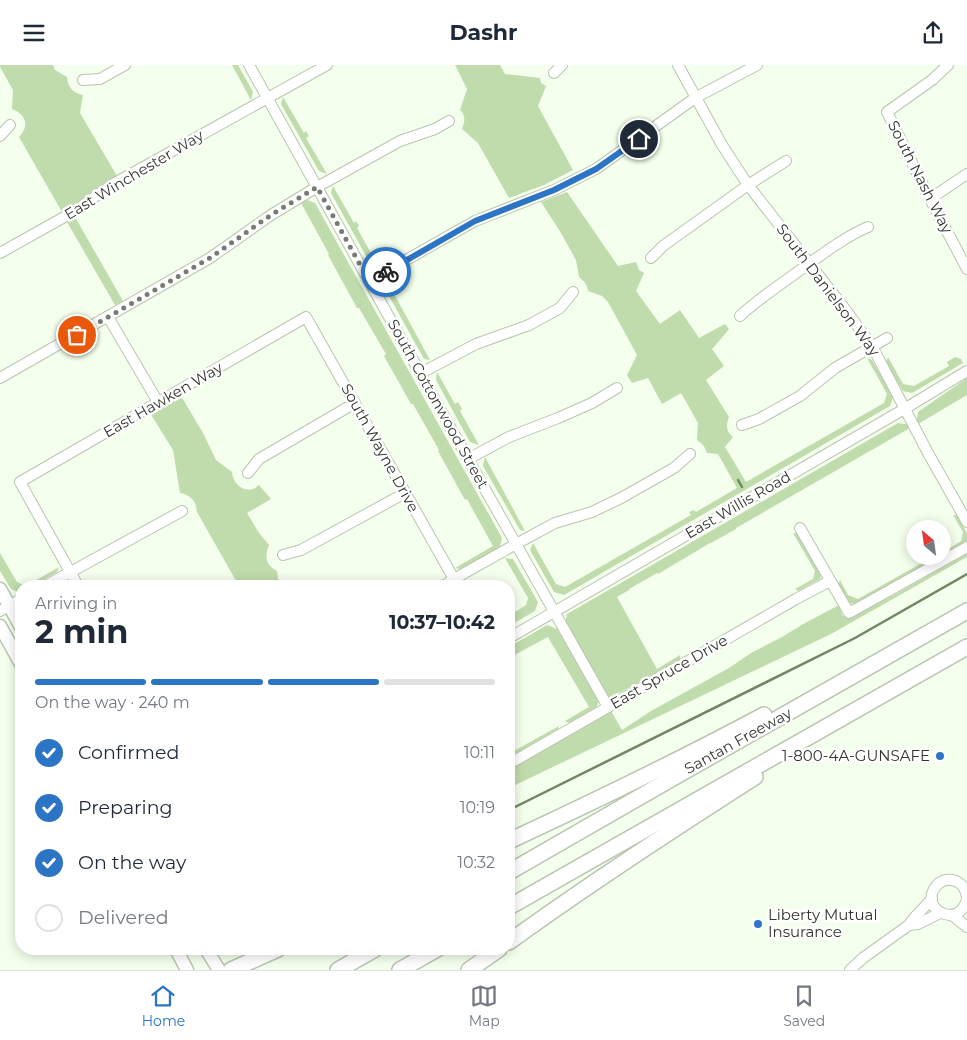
<!DOCTYPE html>
<html lang="en">
<head>
<meta charset="utf-8">
<style>
	:root { --surface:#fff; --page:#f6f6f7; --text:#1f2937; --muted:#747a83; --line:#e0e1e3; --accent:#2c75c5 }
	body { margin:0; font-family:Montserrat,sans-serif; background:var(--page); color:var(--text); height:100vh; display:flex; flex-direction:column; font-size:19px; white-space:nowrap }
	* { box-sizing:border-box; margin:0 }
	p { font-size:16px; color:var(--muted) }
	.icon { flex:none; width:28px; height:28px; fill:none; stroke:currentColor; stroke-width:2; stroke-linecap:round; stroke-linejoin:round }
	.map { position:relative; flex:1; overflow:hidden }
	.drawer { position:absolute; left:15px; top:515px; width:500px; height:375px; display:flex; flex-direction:column; background:var(--surface); border-radius:20px; box-shadow:0 2px 12px #0003 }
	.drawer>* { flex:none }
	.needle { width:32px; rotate:331deg }
	.buttons { position:absolute; left:906px; top:455px; display:grid; gap:10px }
	.buttons a { display:grid; place-items:center; width:45px; height:45px; border-radius:50%; background:var(--surface); box-shadow:0 2px 12px #0003; font-size:25px }
	.pin { position:absolute; display:grid; place-items:center; width:42px; height:42px; color:#fff; margin:-21px; border:2px solid #fff; border-radius:50%; box-shadow:0 1px 5px #0007 }
	.courier { position:absolute; display:grid; place-items:center; width:50px; height:50px; margin:-25px; border:4px solid #2c75c5; border-radius:50%; background:#fff; color:#222; box-shadow:0 1px 6px #0007 }
	.head em { font-style:normal; font-weight:700 }
	.head div { display:flex; flex-direction:column-reverse }
	.head { display:flex; align-items:center; justify-content:space-between; height:85px; padding:0 20px }
	h1 { font-size:32px; font-weight:700; line-height:38px }
	.bar { display:grid; grid-template-columns:repeat(4,1fr); gap:8px 5px; align-content:center; height:60px; padding:0 20px }
	.bar i { height:6px; border-radius:4px; background:var(--line) }
	.bar .on { background:var(--accent) }
	.bar p { grid-column:span 4 }
	ol { padding:0 20px; list-style:none }
	li { display:flex; align-items:center; gap:15px; height:55px }
	li p { margin-inline-start:auto }
	li .icon { padding:5px; border-radius:50%; background:var(--accent); color:#fff; stroke-width:4 }
	li:last-child { color:var(--muted) }
	li i { width:28px; height:28px; border:2px solid var(--line); border-radius:50% }
	header { display:flex; justify-content:space-between; align-items:center; height:65px; padding:0 20px; background:var(--surface); font-size:22px; font-weight:700 }
	.menu { display:flex; justify-content:space-around; align-items:center; height:70px; border-top:1px solid var(--line); background:var(--surface); font-size:14px; color:var(--muted) }
	.menu a { display:grid; justify-items:center; gap:2px }
	.menu .on { color:var(--accent) }
	.map>svg:first-child { display:block }
	.green { fill:#c0dcac }
	.lines { fill:none; stroke-linecap:round; stroke-linejoin:round }
	.stream { stroke:#718662; stroke-width:2.5 }
	.minor-casing { stroke:#b9c5b0; stroke-width:12 }
	.major-casing { stroke:#b9c5b0; stroke-width:15 }
	.highway-casing { stroke:#b9c5b0; stroke-width:18 }
	.minor { stroke:#fff; stroke-width:10 }
	.major { stroke:#fff; stroke-width:12 }
	.highway { stroke:#fff; stroke-width:15 }
	.done { stroke:#767c71; stroke-width:5; stroke-dasharray:0 9 }
	.route { stroke:#2c75c5; stroke-width:6 }
	.poi-dot { fill:#2c75c5; stroke:#fff; stroke-width:2 }
	.labels { text-anchor:middle; stroke-width:5; stroke-linejoin:round; paint-order:stroke }
	.street-label { font-size:15px; fill:#32362e; stroke:#fff }
	.poi-label { font-size:15px; fill:#32362e; stroke:#fff; text-anchor:end }
</style>
</head>
<body>
<header><svg class="icon" aria-label="menu" viewBox="0 0 24 24"><path d="M4 6h16M4 12h16M4 18h16"/></svg>Dashr<svg class="icon" aria-label="share" viewBox="0 0 24 24"><path d="M12 15V3M7 8l5-5 5 5M5 13v7h14v-7"/></svg></header>
<div class="map">
<svg width="967" height="905" viewBox="0 0 967 905">
	<rect width="100%" height="100%" fill="#f4ffed"/>
	<g class="green">
		<path d="M0,0H53L55,5L67,12C68,22 72,28 83,30L80,48L117,111L62,147L19,72C30,61 26,49 12,44L13,25L0,2Z"/>
		<path d="M232,0H238L253,27L251,35Z"/>
		<path d="M455,0H500L505,9L540,13L541,18L546,21L538,41L573,105L544,120L509,133L478,78L462,64C465,56 466,51 460,45L467,24Z"/>
		<path d="M283,32L304,68L306,66L309,71L306,73L327,109L319,106L281,39Z"/>
		<path d="M333,121L354,158L356,156L359,161L357,163L378,201L370,198L331,128Z"/>
		<path d="M567,127L618,201L636,197L639,205L644,208L636,226L660,259L680,245L699,273L725,259L729,264L720,275L712,284L724,301L706,315L729,352C726,359 726,367 733,372L725,382L746,417L884,338L887,329L867,293L872,295L893,332L890,341L564,530L554,527L530,485L533,478L556,519L565,522L691,450L689,447L694,445L696,447L737,423L718,389L707,388C705,382 703,379 697,375L698,358L681,328L662,339L648,313L632,318L627,310L637,290L608,237L602,231L588,226C587,219 584,216 579,212L576,195L561,168L541,137Z"/>
		<path d="M307,135L315,138L502,473L500,482L460,504L455,503L493,481L467,434L465,435L438,386L439,385L413,339H411L384,291L386,289L359,243H357L328,190L329,189L301,138Z"/>
		<path d="M75,152L123,236L115,240L67,157Z"/>
		<path d="M386,214L430,295L424,294L384,222Z"/>
		<path d="M888,292L903,319L914,321L949,301L947,297L955,292L961,294L963,298L912,328L903,326L886,297Z"/>
		<path d="M437,307L455,339L458,337L462,344L460,346L479,380L470,377L436,315Z"/>
		<path d="M967,313V330L918,359L917,354L918,347Z"/>
		<path d="M181,331L203,368L216,395L232,407C233,421 248,431 259,420L271,434L247,448L259,468L269,480C264,492 266,500 277,506L279,521H239L197,447C196,436 191,430 180,428L173,385L150,348Z"/>
		<path d="M898,358L906,359L910,363L736,463V464L711,478H710L658,509L657,508L629,524V525L617,532L657,604L680,590V595L612,632L606,631L565,558L567,549Z"/>
		<path d="M485,392L525,466L520,465L483,401Z"/>
		<path d="M953,450H957L967,468V477L943,491V487L961,476L963,467Z"/>
		<path d="M793,468H798L821,510L820,514L798,526L795,524L813,514L815,506Z"/>
		<path d="M0,488L17,517L26,521L59,502L57,507L32,521H21V527L20,528L11,524L0,506Z"/>
		<path d="M967,488V492L831,569L509,723V705L611,646L622,665L651,646L729,603L751,588L782,572L805,558L839,540L842,550C849,553 854,554 860,547L894,530Z"/>
		<path d="M934,491H942L857,539L848,538L838,520L840,515L848,530L858,534Z"/>
		<path d="M505,493L513,494L538,537L535,546L509,561V551L526,540L528,533Z"/>
		<path d="M547,560L557,564L599,636L596,643L569,658L565,656L589,642L548,572L509,593V582Z"/>
		<path d="M559,661L558,664L516,689L512,687Z"/>
	</g>
	<g class="lines">
		<g class="stream">
			<path d="M738,415L742,422"/>
			<path d="M509,745L855,573L967,509"/>
		</g>
		<defs>
			<g id="minor">
				<path d="M249,0L468,394L608,642"/>
				<path d="M678,0L722,80L748,120L842,240L872,281L928,388L967,457"/>
				<path d="M948,0L932,15L887,47L930,134L967,204"/>
				<path d="M554,8L562,0"/>
				<path d="M83,15L100,14L125,0"/>
				<path d="M0,71L10,60"/>
				<path d="M930,134L967,109"/>
				<path d="M0,188L75,146L113,119L327,0"/>
				<path d="M651,193L663,181L748,120L786,96"/>
				<path d="M369,216L475,156L554,125L596,104L695,33L757,0"/>
				<path d="M740,251C757,235 777,222 796,208C819,192 842,173 868,162"/>
				<path d="M108,252L158,337"/>
				<path d="M421,308L476,279L529,260L560,243L573,227"/>
				<path d="M0,313L210,193L271,150L317,122L400,76L435,64L449,56"/>
				<path d="M742,360L759,354L800,331L835,303L887,273"/>
				<path d="M468,394L509,372L558,353L592,338L617,323"/>
				<path d="M248,408L259,394L355,338"/>
				<path d="M800,463L849,548L967,482"/>
				<path d="M283,490L301,485L405,428"/>
				<path d="M45,521L182,446"/>
				<path d="M78,521L20,417L306,252L454,514"/>
				<path d="M443,521L454,514L516,479L555,458L592,447L621,433L674,403L690,389"/>
				<path d="M0,546L21,534"/>
				<path d="M509,573L906,343L967,306"/>
				<path d="M509,699L796,534L830,516"/>
				<path d="M967,833C966,822 958,813 946,815C941,816 937,819 934,824C921,846 960,864 967,834"/>
				<path d="M952,850L967,862"/>
				<path d="M909,860L913,854L932,834"/>
				<path d="M850,905L863,893L909,860L918,859L940,848"/>
			</g>
			<g id="major">
				<path d="M0,524L21,562"/>
				<path d="M0,561L21,599"/>
				<path d="M176,884L187,905"/>
				<path d="M206,884L219,905"/>
			</g>
			<g id="highway">
				<path d="M509,776C595,736 680,695 764,650"/>
				<path d="M509,807L671,714L967,546"/>
				<path d="M509,842L967,582"/>
				<path d="M509,877C589,819 672,765 755,712"/>
				<path d="M231,905L278,884"/>
				<path d="M338,905L375,884"/>
				<path d="M400,905L437,884"/>
				<path d="M469,905L499,884"/>
			</g>
		</defs>
		<use href="#minor" class="minor-casing"/>
		<use href="#major" class="major-casing"/>
		<use href="#highway" class="highway-casing"/>
		<use href="#minor" class="minor"/>
		<use href="#major" class="major"/>
		<use href="#highway" class="highway"/>
	</g>
	<g class="lines">
		<path class="done" d="M77,270L210,193L271,150L317,122L369,216L386,207"/>
		<path class="route" d="M386,207L475,156L554,125L596,104L639,74"/>
	</g>
	<g class="poi-dot">
		<circle cx="940" cy="691" r="5"/>
		<circle cx="758" cy="859" r="5"/>
	</g>
	<g class="labels">
		<g class="street-label">
			<text transform="translate(134 110) rotate(-31)" y="5">East Winchester Way</text>
			<text transform="translate(920 112) rotate(63)" y="5">South Nash Way</text>
			<text transform="translate(828 225) rotate(53)" y="5">South Danielson Way</text>
			<text transform="translate(163 335) rotate(-30)" y="5">East Hawken Way</text>
			<text transform="translate(438 339) rotate(61)" y="5">South Cottonwood Street</text>
			<text transform="translate(380 383) rotate(61)" y="5">South Wayne Drive</text>
			<text transform="translate(738 440) rotate(-30)" y="5">East Willis Road</text>
			<text transform="translate(669 607) rotate(-30)" y="5">East Spruce Drive</text>
			<text transform="translate(738 676) rotate(-29)" y="5">Santan Freeway</text>
		</g>
		<g class="poi-label">
			<text x="930" y="696">1-800-4A-GUNSAFE</text>
			<text x="768" y="855" text-anchor="start">Liberty Mutual<tspan x="768" dy="17">Insurance</tspan></text>
		</g>
	</g>
</svg>
<div class="buttons">
<a><svg class="needle" viewBox="-14 -14 28 28"><path d="M0-13l5 13h-10z" fill="#e53935"/><path d="M0 13l5-13h-10z" fill="#747a83"/></svg></a>
</div>
<div class="pin" style="left:77px;top:270px;background:#ea580c"><svg class="icon" aria-label="bag" viewBox="0 0 24 24"><path d="M5 8h14l-1 12H6zM9 8a3 3 0 0 1 6 0"/></svg></div>
<div class="pin" style="left:639px;top:74px;background:#1f2937"><svg class="icon" aria-label="home" viewBox="0 0 24 24"><path d="M3 11l9-7 9 7M6 9v11h12V9"/></svg></div>
<div class="courier" style="left:386px;top:207px"><svg class="icon" aria-label="bike" viewBox="0 0 24 24"><circle cx="6" cy="16" r="4"/><circle cx="18" cy="16" r="4"/><path d="M6 16l4-8h5l3 8M10 8l3 8H6M13 5h3"/></svg></div>
<section class="drawer">
<div class="head"><div><h1>2 min</h1><p>Arriving in</p></div><em>10:37–10:42</em></div>
<div class="bar"><i class="on"></i><i class="on"></i><i class="on"></i><i></i><p>On the way · 240 m</p></div>
<ol>
<li><svg class="icon" aria-label="check" viewBox="0 0 24 24"><path d="M5 12l5 5 9-10"/></svg>Confirmed<p>10:11</p></li>
<li><svg class="icon" aria-label="check" viewBox="0 0 24 24"><path d="M5 12l5 5 9-10"/></svg>Preparing<p>10:19</p></li>
<li><svg class="icon" aria-label="check" viewBox="0 0 24 24"><path d="M5 12l5 5 9-10"/></svg>On the way<p>10:32</p></li>
<li><i></i>Delivered</li>
</ol>
</section>
</div>
<nav class="menu">
<a class="on"><svg class="icon" aria-label="home" viewBox="0 0 24 24"><path d="M3 11l9-7 9 7M6 9v11h12V9"/></svg>Home</a>
<a><svg class="icon" aria-label="map" viewBox="0 0 24 24"><path d="M3 6l6-2 6 2 6-2v14l-6 2-6-2-6 2zM9 4v14M15 6v14"/></svg>Map</a>
<a><svg class="icon" aria-label="saved" viewBox="0 0 24 24"><path d="M7 4h10v16l-5-4-5 4z"/></svg>Saved</a>
</nav>
</body>
</html>
